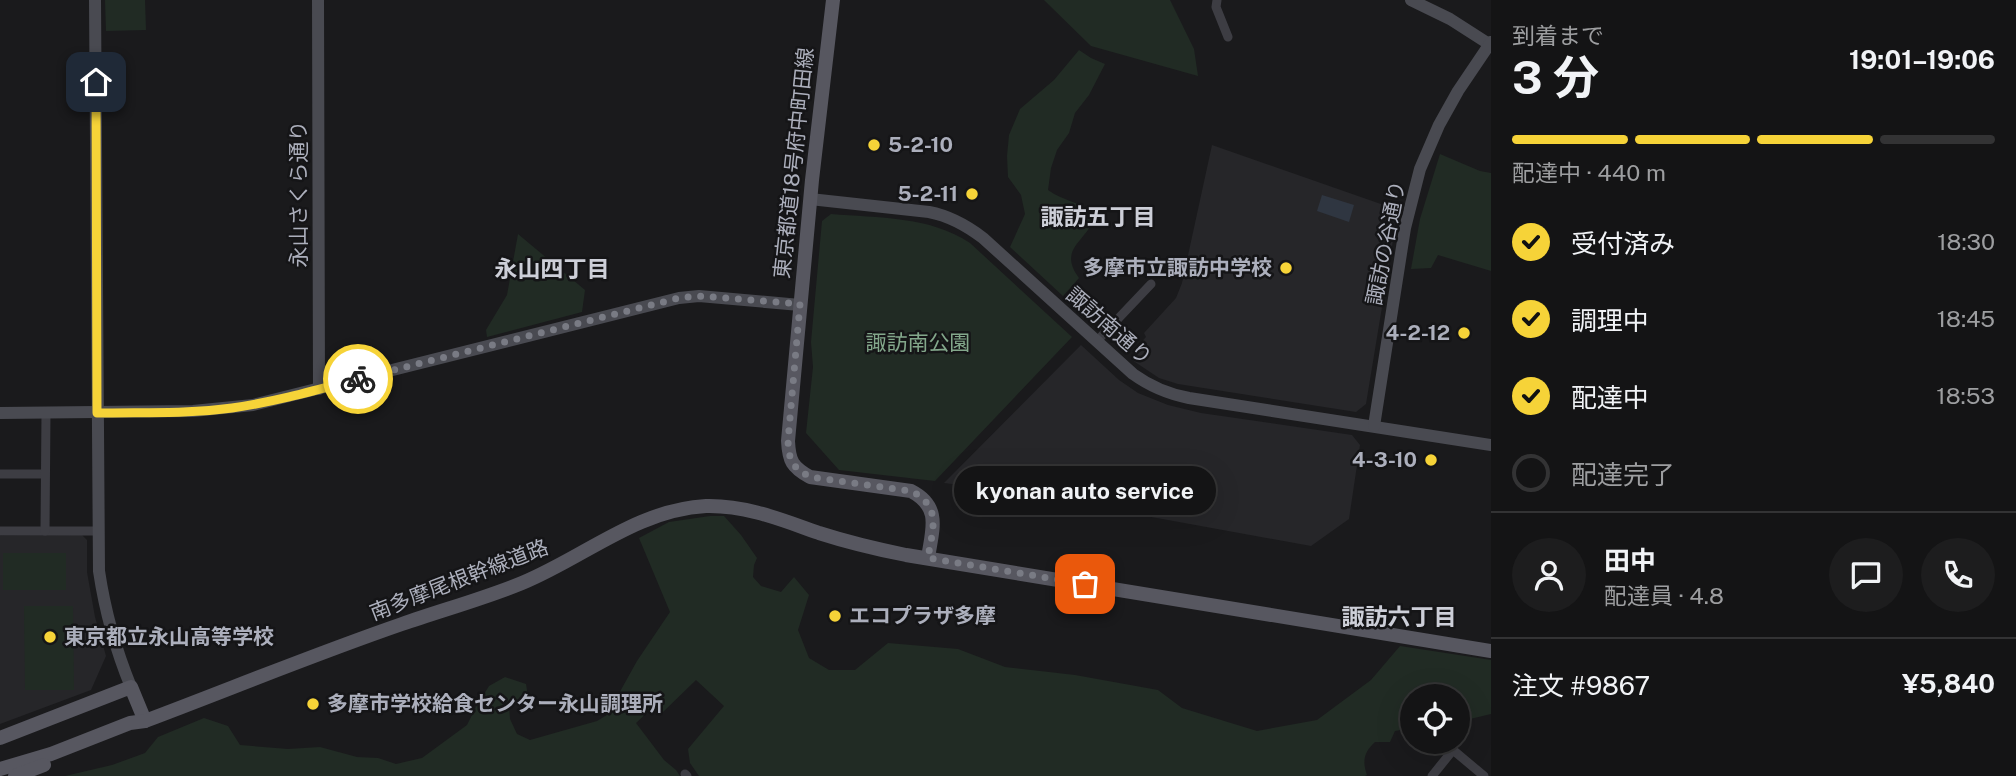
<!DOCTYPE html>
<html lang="ja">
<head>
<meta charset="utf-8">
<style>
	:root { --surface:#141415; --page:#1d1d1e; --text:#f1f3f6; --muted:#9d9ea0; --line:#333334; --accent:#f6d338 }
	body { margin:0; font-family:"Public Sans","Noto Sans JP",sans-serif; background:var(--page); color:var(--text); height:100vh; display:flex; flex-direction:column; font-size:26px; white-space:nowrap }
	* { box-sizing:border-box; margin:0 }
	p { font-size:23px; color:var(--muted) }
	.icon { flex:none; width:38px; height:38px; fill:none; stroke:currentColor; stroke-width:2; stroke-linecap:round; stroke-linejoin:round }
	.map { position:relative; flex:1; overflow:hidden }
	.side { display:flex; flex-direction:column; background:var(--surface); width:525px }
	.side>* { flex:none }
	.buttons { position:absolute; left:1400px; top:684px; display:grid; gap:14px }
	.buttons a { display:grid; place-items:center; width:70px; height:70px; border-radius:50%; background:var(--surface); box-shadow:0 7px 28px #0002,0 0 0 2px var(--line); font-size:35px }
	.pin { position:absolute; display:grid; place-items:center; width:60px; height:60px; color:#fff; margin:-30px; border-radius:14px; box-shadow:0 4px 10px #0006 }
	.courier { position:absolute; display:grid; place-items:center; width:70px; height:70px; margin:-35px; border:5px solid #f6d338; border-radius:50%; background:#fff; color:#222; box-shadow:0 2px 9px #0007 }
	.bubble { position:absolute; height:49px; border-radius:24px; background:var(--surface); box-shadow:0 7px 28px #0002,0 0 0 2px var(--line); font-size:23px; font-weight:700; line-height:49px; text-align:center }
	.headline em { font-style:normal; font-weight:700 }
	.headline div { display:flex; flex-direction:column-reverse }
	.headline { display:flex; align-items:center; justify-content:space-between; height:119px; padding:0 21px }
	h1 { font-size:46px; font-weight:700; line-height:52px }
	.bar { display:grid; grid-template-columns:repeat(4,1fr); gap:10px 7px; align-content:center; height:84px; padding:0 21px }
	.bar i { height:9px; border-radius:5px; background:var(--line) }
	.bar .selected { background:var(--accent) }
	.bar p { grid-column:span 4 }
	.line { display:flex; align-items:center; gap:18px; padding:0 21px; border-top:2px solid var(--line) }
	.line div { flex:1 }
	.round { display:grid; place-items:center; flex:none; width:74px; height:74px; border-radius:37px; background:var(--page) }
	ol { padding:0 21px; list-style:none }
	li { display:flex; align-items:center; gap:21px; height:77px }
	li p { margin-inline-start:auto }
	li .icon { padding:7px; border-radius:50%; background:var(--accent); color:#111; stroke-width:4 }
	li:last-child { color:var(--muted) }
	li i { width:38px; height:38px; border:4px solid var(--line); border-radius:50% }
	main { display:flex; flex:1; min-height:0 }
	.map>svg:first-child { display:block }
	.built { fill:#262629 }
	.green { fill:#212b24 }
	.water { fill:#2f3641 }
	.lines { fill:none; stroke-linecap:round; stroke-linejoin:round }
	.street { stroke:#3d3d43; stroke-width:9 }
	.secondary { stroke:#494a51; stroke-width:12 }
	.primary { stroke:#575760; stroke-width:14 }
	.done { stroke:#797b84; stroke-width:7; stroke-dasharray:0 12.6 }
	.route { stroke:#f6d338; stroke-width:9 }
	.poi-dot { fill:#f6d338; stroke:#151517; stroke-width:2.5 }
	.labels { text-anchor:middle; stroke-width:5; stroke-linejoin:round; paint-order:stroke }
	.poi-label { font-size:21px; font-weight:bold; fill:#acafbc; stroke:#151517; text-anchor:start }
	.street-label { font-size:21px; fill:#acafbc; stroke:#151517 }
	.park-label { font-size:21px; fill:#83a78b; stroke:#151517 }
	.neighbourhood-label { font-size:23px; font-weight:bold; fill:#cdcfd8; stroke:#151517 }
</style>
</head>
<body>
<main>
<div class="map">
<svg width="1491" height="776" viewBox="0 0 1491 776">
	<rect width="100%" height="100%" fill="#1a1a1c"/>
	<g class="built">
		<path d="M1212,145L1398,210L1366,404L1356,412L1178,384L1159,378L1132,360L1137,354L1133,351L1146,337L1144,333L1176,298L1182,283Z"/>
		<path d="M1081,345L1119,380L1138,393L1168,405L1201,413L1352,435L1360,445L1349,519L1311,546L1135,514L1056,497L944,483Z"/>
		<path d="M82,535L87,540V572L95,617L106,656L91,690L0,724V536Z"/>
	</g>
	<g class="green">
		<path d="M105,0H145L146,30L106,31Z"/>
		<path d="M1044,0H1170L1194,49L1198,76L1091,46Z"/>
		<path d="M1079,50L1091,58L1105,64L1089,95L1075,113L1069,133L1057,150L1051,168L1048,190C1063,201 1081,202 1095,214C1090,241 1056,247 1079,278L1063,296L1010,247L1025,214L1021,195L1008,177L1007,156L1009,135L1020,109L1054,80Z"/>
		<path d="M1440,154L1480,171L1491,173V271L1438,255L1431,268L1411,269L1420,219Z"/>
		<path d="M831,214C878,218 930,216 970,243L1072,337L935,481L839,470L806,433L813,367L811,342L822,221Z"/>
		<path d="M518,234L585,290L582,312L487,337L486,330L507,295Z"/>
		<path d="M710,516H724L741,535L757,558L754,565L753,577L761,586L781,592L794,577L809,595L798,630L809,658L829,670H855L888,643L958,649L1005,667L1075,675L1158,690L1182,708L1257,731L1317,720L1371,680L1400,646L1491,660V714L1470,719L1458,718V696H1412V728L1395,731L1390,742H1375C1364,752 1362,761 1367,775L1365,776H699L690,763L688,749L724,706L696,680L662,713L652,708L636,723L664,760L676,770L680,776H65L112,765L145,753L158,737L204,718L228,726L240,745L288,749L320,747L357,757L378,758L396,764L422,758L467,725L476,707L489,686L505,677L526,684L528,697L509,706L510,719L517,734L530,740L597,721L607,715L637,661L670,612L639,538L669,522Z"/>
		<rect x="3" y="553" width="63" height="37"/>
		<path d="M24,606H73L74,690H25Z"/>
	</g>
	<path class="water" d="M1322,195L1354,205L1349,222L1317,211Z"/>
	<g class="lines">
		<g class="street">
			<path d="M1217,0L1216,7L1228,37"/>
			<path d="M1096,342L1151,284"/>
			<path d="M0,474H45"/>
			<path d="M0,531H99"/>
			<path d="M45,531L46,413"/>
			<path d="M685,774L687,776"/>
			<path d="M1432,776L1453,750L1484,776"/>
		</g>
		<g class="secondary">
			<path d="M95,0L99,571C105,611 115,648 131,687"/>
			<path d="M318,0L319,389"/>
			<path d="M1411,0L1450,19L1489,44"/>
			<path d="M810,199L929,212C950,216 966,225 983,238L1133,374C1151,387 1168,394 1189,398L1491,445"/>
			<path d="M0,413L193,411L253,405L679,298L699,296L800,305"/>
			<path d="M1374,426L1405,228L1420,169L1439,125L1458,91L1491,42"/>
		</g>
		<g class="primary">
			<path d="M833,0L812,180L788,441C789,461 792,467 810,477L911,491C942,507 932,530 928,558"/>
			<path d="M0,738L131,687L145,721"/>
			<path d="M0,769L51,754L130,723L145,721C230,689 315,654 402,624C442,610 483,599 522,583C585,557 636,510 706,506C746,505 782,520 819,533C847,542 876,549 906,555L1491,651"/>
			<path d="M15,776L44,765"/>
		</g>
	</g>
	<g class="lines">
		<path class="done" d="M358,379L679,298L699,296L800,304L788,441C789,461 792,467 810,477L911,491C943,507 932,530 928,558L1085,584"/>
		<path class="route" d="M96,82L97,413C142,412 188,414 232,408C275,402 317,390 358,379"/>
	</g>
	<g class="poi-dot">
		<circle cx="874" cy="145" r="7"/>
		<circle cx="972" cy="194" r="7"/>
		<circle cx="1286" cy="268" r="7"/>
		<circle cx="1464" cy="333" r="7"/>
		<circle cx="1431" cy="460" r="7"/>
		<circle cx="835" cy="616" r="7"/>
		<circle cx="50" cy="637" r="7"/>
		<circle cx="313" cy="704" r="7"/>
	</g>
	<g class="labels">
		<g class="poi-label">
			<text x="888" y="152">5-2-10</text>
			<text x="958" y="201" text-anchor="end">5-2-11</text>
			<text x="1272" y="275" text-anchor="end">多摩市立諏訪中学校</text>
			<text x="1450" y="340" text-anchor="end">4-2-12</text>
			<text x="1417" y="467" text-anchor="end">4-3-10</text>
			<text x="849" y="623">エコプラザ多摩</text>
			<text x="64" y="644">東京都立永山高等学校</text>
			<text x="327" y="711">多摩市学校給食センター永山調理所</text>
		</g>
		<g class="street-label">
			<text transform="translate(794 163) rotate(-84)" y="7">東京都道18号府中町田線</text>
			<text transform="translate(299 194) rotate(-90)" y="7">永山さくら通り</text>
			<text transform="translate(1386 243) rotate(-79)" y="7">諏訪の谷通り</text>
			<text transform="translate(1109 326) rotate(41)" y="7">諏訪南通り</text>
			<text transform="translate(459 580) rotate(-21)" y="7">南多摩尾根幹線道路</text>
		</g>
		<g class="park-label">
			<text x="918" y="350">諏訪南公園</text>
		</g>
		<g class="neighbourhood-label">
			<text x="1098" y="225">諏訪五丁目</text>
			<text x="552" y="277">永山四丁目</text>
			<text x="1399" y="625">諏訪六丁目</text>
		</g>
	</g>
</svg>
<div class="buttons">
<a><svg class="icon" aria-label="locate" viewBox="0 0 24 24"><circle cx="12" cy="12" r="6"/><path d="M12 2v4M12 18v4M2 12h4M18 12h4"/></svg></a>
</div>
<div class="pin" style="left:1085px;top:584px;background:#ea580c"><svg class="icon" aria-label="bag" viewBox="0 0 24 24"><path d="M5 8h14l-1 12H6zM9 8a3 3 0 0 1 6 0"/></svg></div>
<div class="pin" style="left:96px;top:82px;background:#1f2937"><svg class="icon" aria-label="home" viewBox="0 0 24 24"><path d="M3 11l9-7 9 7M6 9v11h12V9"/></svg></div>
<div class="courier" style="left:358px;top:379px"><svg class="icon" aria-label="bike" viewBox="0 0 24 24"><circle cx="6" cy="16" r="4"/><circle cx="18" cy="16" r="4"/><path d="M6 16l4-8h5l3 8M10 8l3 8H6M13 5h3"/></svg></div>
<div class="bubble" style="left:954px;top:466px;width:262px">kyonan auto service</div>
</div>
<section class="side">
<div class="headline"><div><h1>3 分</h1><p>到着まで</p></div><em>19:01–19:06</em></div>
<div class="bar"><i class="selected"></i><i class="selected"></i><i class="selected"></i><i></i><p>配達中 · 440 m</p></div>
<ol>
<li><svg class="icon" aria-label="check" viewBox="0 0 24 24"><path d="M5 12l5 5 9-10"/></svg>受付済み<p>18:30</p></li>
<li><svg class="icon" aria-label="check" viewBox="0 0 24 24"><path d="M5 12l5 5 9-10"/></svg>調理中<p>18:45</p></li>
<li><svg class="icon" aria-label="check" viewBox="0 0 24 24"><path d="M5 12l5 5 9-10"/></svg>配達中<p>18:53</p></li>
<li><i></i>配達完了</li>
</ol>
<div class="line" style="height:126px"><a class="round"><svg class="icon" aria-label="person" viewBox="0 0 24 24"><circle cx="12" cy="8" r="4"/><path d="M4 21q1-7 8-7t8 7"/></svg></a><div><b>田中</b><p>配達員 · 4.8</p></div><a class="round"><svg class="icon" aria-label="chat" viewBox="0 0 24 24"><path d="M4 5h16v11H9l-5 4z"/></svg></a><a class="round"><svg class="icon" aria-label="phone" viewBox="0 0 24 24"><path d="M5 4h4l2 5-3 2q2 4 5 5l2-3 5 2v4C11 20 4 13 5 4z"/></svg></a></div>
<div class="line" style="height:91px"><div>注文 #9867</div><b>¥5,840</b></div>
</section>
</main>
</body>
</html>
